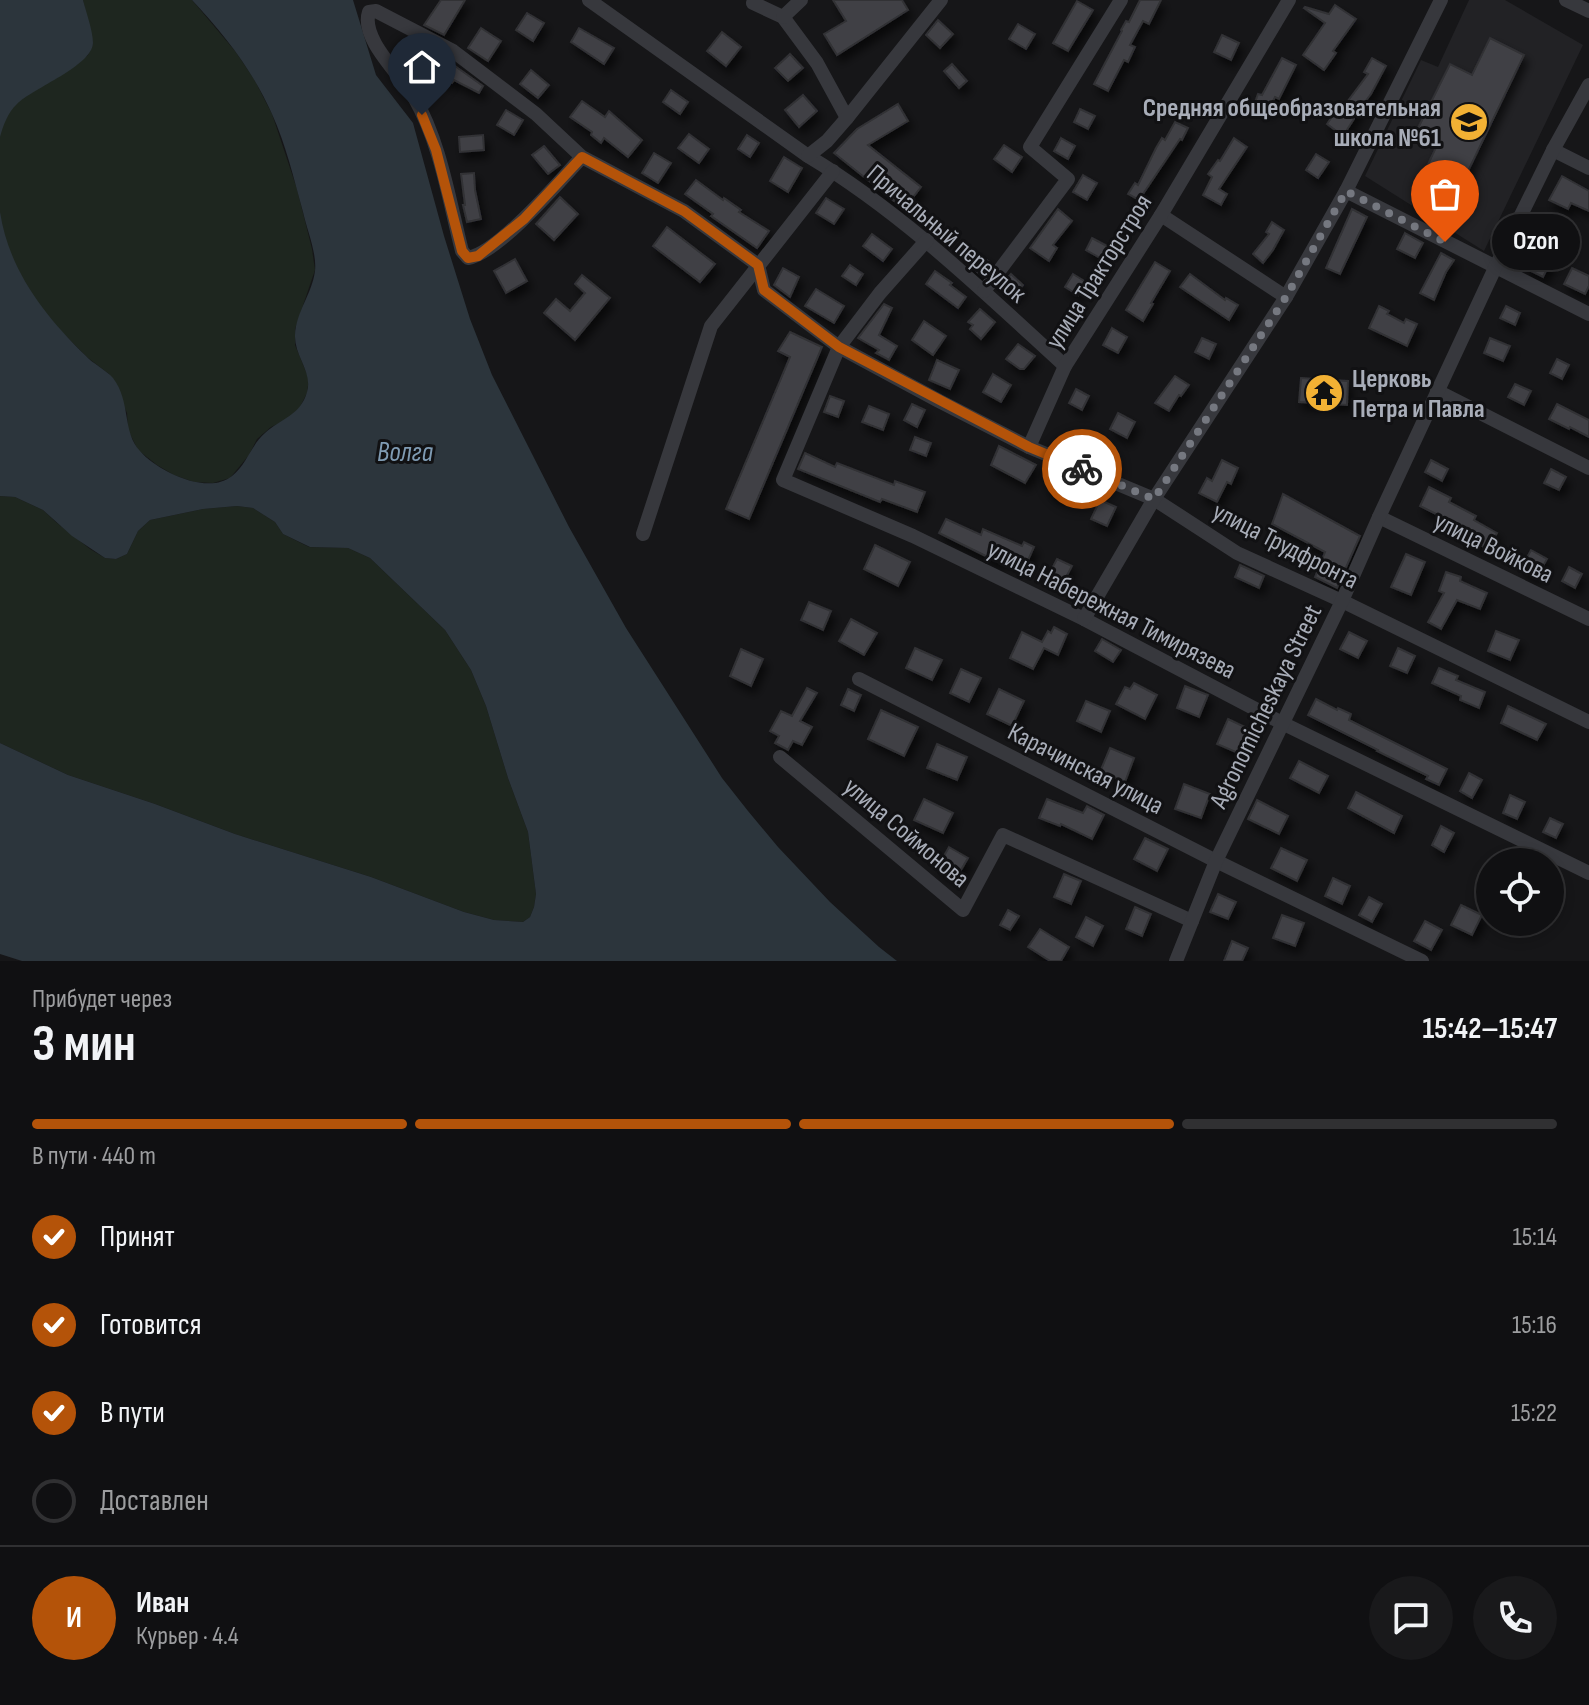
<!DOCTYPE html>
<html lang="ru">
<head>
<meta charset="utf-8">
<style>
	:root { --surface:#101012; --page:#19191b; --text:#f1f3f6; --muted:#9c9d9f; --line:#303032; --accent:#b45309 }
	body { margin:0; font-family:"Sofia Sans Condensed",sans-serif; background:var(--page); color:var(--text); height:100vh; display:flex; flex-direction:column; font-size:30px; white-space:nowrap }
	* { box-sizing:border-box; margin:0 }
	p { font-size:26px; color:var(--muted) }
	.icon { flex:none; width:44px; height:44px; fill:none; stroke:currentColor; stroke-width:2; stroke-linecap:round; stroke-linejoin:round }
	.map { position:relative; height:961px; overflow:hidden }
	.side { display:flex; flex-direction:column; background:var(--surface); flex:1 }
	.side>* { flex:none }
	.fabs { position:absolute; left:1476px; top:848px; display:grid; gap:16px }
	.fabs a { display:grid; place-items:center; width:88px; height:88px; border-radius:50%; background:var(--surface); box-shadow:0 4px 12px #0003,0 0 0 2px var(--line); font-size:40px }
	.pin { position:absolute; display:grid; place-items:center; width:68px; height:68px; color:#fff; margin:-82px -34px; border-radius:50% 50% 50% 0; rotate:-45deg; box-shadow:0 0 8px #0007 }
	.pin .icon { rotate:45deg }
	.courier { position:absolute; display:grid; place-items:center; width:80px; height:80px; margin:-40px; border:6px solid #b45309; border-radius:50%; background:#fff; color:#222; box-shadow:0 2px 10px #0007 }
	.bubble { position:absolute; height:56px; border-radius:28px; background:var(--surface); box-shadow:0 4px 12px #0003,0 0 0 2px var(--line); font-size:26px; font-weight:700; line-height:56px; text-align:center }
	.head em { font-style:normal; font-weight:700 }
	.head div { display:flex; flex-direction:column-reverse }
	.head { display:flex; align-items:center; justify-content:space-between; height:136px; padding:0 32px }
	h1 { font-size:52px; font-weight:700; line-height:60px }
	.bar { display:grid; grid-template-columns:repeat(4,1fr); gap:12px 8px; align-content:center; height:96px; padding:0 32px }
	.bar i { height:10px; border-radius:6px; background:var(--line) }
	.bar .selected { background:var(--accent) }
	.bar p { grid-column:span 4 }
	.line { display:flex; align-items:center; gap:20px; padding:0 32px; border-top:2px solid var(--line) }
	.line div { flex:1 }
	.round { display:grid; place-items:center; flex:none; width:84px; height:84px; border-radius:42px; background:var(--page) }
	ol { padding:0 32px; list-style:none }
	li { display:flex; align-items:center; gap:24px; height:88px }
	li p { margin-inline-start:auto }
	li .icon { padding:8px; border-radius:50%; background:var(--accent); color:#fff; stroke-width:4 }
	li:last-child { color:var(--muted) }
	li i { width:44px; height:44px; border:4px solid var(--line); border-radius:50% }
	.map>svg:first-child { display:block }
	.built { fill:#222225 }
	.green { fill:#1e261f }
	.water { fill:#2c353c }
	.building { fill:#404145; stroke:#303034; stroke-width:2; filter:url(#shadow) }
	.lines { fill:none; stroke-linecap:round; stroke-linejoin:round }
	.minor { stroke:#37383d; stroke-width:14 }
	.done { stroke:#757880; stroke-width:8; stroke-dasharray:0 14.4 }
	.route { stroke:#b45309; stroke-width:10 }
	.labels { text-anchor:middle; stroke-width:6; stroke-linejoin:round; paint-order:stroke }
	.poi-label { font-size:26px; font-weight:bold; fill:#a8adb8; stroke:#111113; text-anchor:end }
	.street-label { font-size:26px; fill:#a8adb8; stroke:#111113 }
	.water-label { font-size:28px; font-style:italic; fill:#7f9bb3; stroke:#111113 }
</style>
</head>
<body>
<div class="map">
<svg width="1589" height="961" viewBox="0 0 1589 961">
	<defs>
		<filter id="shadow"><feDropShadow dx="4" dy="7" stdDeviation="4" flood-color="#0009"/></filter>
	</defs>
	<rect width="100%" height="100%" fill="#161618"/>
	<path class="built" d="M1469,0H1505L1583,45L1484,251L1365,176L1421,60L1438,67Z"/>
	<g class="green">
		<path d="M83,0H192L235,51L254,79L272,114L297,189L312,249L315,270L295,329V345L309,379L307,393L300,407L288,419L271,427L257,439L249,455L230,478L213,483L194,482L174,475L157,465L138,450L128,430L127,413L109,374L88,358L55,325L37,304L0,484V35L76,65L88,55L93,44Z"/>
		<path d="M0,496L15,497L43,510L57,523L90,549L105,558L116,559L127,554L138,531L150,520L203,509L237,506L253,508L275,522L283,534L309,547L348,548L370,558L445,630L471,670L486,706L508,778L528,832L536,894L534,907L530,917L523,922L494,920L464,912L371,877L235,834L155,804L68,775L0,743Z"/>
	</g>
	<g class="water">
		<path d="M0,0H83C86,12 93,31 93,43C92,66 33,88 17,104C8,112 3,126 0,137Z"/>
		<path d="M192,0H353L376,75L413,123L444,236L470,319L492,375L569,527L626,628L722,778L748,811L778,847L830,902L879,947L897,961H22L0,954V743L68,775L155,804L235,834L371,877L464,912L494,920L523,922L530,917L534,907L536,894L528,832L508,778L486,706L471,670L445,630L370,558L348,548L310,547L283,534L275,522L253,508L237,506L203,509L150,520L138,531L127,554L116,559L105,558L72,536L43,510L15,497L0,496V212C9,270 44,315 85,355C93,364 105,369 113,378C131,401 122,432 140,451C157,471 208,496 232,476C247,464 251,445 265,433C280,419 301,415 307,392C313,372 294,356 295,335C296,312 312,294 315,271C317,253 307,230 303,212C294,179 286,145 272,114C253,71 224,34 192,0Z"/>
	</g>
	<g class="building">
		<path d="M441,0H465L444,35L424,25Z"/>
		<path d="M833,0H902L908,10L837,55L824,34L846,21Z"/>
		<path d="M1140,0H1161L1149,24L1143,21L1130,45L1135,47L1128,62L1124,60L1108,91L1094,84L1122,31L1121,30L1126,21L1129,22Z"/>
		<path d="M1077,1L1093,10L1068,51L1053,43Z"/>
		<path d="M1335,5L1356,19L1333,51L1336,53L1324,70L1303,55L1325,23L1304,8L1305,7L1329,14Z"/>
		<path d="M527,13L544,23L533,41L516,30Z"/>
		<path d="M938,20L953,34L940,48L926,35Z"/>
		<path d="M1018,24L1035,34L1026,49L1009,39Z"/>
		<path d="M481,28L501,41L488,61L468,48Z"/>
		<path d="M579,28L614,48L604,64L571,42Z"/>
		<path d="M722,32L741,47L726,66L707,51Z"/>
		<path d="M1222,35L1239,43L1231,60L1214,52Z"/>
		<path d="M1490,38L1524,55L1458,192L1423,175L1439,141L1417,130L1450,64L1472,75Z"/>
		<path d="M790,54L803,68L788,81L775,68Z"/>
		<path d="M441,56L483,86L479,93L454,80L452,83L432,71Z"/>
		<path d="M1282,58L1296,65L1279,99L1275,97L1268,111L1254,105L1258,94L1262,95Z"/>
		<path d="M1372,58L1386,66L1371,94L1353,118L1354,119L1343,136L1327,124L1338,108L1341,110L1368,74L1364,72Z"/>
		<path d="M952,64L967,81L959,88L944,71Z"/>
		<path d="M531,70L549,85L538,98L520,84Z"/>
		<path d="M671,90L688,102L680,114L663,102Z"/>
		<path d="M803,95L817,111L799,127L785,110Z"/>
		<path d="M582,101L605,117L609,111L642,140L628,157L604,138L601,143L591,135L592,132L570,117Z"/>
		<path d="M898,104L908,121L868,145L921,187L904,209L834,153L857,129Z"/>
		<path d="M1080,109L1095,116L1088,129L1074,122Z"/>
		<path d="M506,110L523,120L514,135L497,125Z"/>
		<path d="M1175,122L1188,128L1182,140L1180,139L1139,200L1128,194L1135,183L1138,185L1156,148L1162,138L1165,140Z"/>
		<path d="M689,134L709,149L699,163L678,148Z"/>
		<path d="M483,135L484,150L460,152L459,137Z"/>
		<path d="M747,135L759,143L750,157L738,149Z"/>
		<path d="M1061,138L1075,146L1068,159L1054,151Z"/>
		<path d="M1234,138L1247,147L1219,189L1227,194L1221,205L1203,195L1212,177L1208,174L1218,160L1220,161Z"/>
		<path d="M1004,145L1022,157L1012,172L994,159Z"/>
		<path d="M544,146L560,165L548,174L532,155Z"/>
		<path d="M654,153L671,163L658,183L642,173Z"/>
		<path d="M1316,154L1329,162L1318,178L1306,170Z"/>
		<path d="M784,157L802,168L788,192L770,181Z"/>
		<path d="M474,173L475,190L481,219L467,222L463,205H465L461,174Z"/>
		<path d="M1083,175L1097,183L1087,200L1073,192Z"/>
		<path d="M1562,176L1589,191V211L1571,203L1568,209L1549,200Z"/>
		<path d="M696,180L723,200L724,198L741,210L739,212L769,231L757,248L711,216L713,214L685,194Z"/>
		<path d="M560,197L578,214L554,240L536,224Z"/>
		<path d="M826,198L844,209L834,224L816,213Z"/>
		<path d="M1058,209L1072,221L1053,245L1057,248L1049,261L1030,248Z"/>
		<path d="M1352,209L1367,217L1340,274L1326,268Z"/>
		<path d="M1272,222L1284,230L1273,250L1263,263L1253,254L1269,234L1266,232Z"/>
		<path d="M1547,223L1569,234L1560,251L1557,249L1543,277L1525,268Z"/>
		<path d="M667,227L715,264L700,282L653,246Z"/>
		<path d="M1405,233L1423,243L1415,258L1397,249Z"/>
		<path d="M872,234L892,249L883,261L863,246Z"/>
		<path d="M1092,238L1107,246L1100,258L1086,250Z"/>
		<path d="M974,251L991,263L982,276L966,262Z"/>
		<path d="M1441,253L1454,260L1446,272L1434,300L1420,293Z"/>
		<path d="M515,259L527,281L506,293L494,271Z"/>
		<path d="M1155,262L1170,271L1151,303L1153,304L1143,321L1126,310Z"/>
		<path d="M850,265L863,274L856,285L842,276Z"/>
		<path d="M783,268L799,277L790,297L774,285Z"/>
		<path d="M1572,268L1589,276V286L1585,294L1564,284Z"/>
		<path d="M935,271L952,283L950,285L966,297L958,308L926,284Z"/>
		<path d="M1011,274L1023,285L1014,296L1001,285Z"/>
		<path d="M1073,274L1086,282L1078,295L1065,287Z"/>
		<path d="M1190,274L1225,300L1226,298L1238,305L1229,320L1180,287Z"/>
		<path d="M582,275L610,298L575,340L544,313L556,299L570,311L585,293L575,284Z"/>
		<path d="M816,289L844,306L834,323L805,306Z"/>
		<path d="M884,304L892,308L879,335L897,346L889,360L876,353L879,350L858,338Z"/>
		<path d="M1379,306L1389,311L1387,314L1404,323L1406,319L1417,324L1407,346L1369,328Z"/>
		<path d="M1506,306L1520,313L1515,325L1500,318Z"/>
		<path d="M980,309L995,322L981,339L970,329L973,325L968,322Z"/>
		<path d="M924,321L946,336L933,355L912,340Z"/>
		<path d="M1112,328L1127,337L1118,353L1103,345Z"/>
		<path d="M790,332L822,347L749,519L726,509L790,357L778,351Z"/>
		<path d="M1202,338L1216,344L1209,359L1195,352Z"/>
		<path d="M1490,338L1510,346L1503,361L1484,353Z"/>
		<path d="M1018,344L1035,356L1024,369H1020L1006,359Z"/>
		<path d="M1557,359L1569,365L1562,379L1550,373Z"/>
		<path d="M937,360L959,370L950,389L929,380Z"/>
		<path d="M993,374L1011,385L1001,402L983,392Z"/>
		<path d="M1175,376L1189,385L1181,396L1179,395L1169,411L1155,403Z"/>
		<path d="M1301,378L1348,381L1347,405L1299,402Z"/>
		<path d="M1515,384L1531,391L1524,405L1508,397Z"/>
		<path d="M1076,389L1089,396L1082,410L1069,403Z"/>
		<path d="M830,396L844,401L838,417L824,412Z"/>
		<path d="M912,404L925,410L917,427L904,420Z"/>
		<path d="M1557,404L1589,420V437L1570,427L1569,429L1549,419Z"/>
		<path d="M869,406L889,414L883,430L862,422Z"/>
		<path d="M1118,413L1135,422L1127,438L1110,429Z"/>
		<path d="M915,437L931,443L926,456L910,450Z"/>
		<path d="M999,446L1036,465L1025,483L991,465Z"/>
		<path d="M805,453L835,467L837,463L894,485L895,481L925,492L917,512L882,499L880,502L798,469Z"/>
		<path d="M1222,460L1238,468L1231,484L1227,482L1217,502L1199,493L1207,478L1212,481Z"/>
		<path d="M1431,460L1448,469L1442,481L1425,472Z"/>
		<path d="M1551,469L1566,477L1559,490L1544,483Z"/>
		<path d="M1056,473L1068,479L1061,496L1049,489Z"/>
		<path d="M1429,487L1451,498L1449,502L1476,516L1474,520L1497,533L1487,549L1471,540L1473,537L1446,523L1448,520L1420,506Z"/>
		<path d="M1283,494L1360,536L1337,588L1315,577L1325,552L1272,524Z"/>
		<path d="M1100,500L1116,507L1107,526L1091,519Z"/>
		<path d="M946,519L981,535L983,529L1022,546L1024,542L1034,547L1025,567L1002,557L1000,563L939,533Z"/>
		<path d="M875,545L910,562L898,586L864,569Z"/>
		<path d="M1531,550L1547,559L1537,577L1521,568Z"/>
		<path d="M1406,554L1425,562L1411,595L1391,587Z"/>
		<path d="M1057,559L1072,566L1063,583L1048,576Z"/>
		<path d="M1240,565L1264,576L1259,588L1235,577Z"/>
		<path d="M1569,567L1582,574L1575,588L1562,581Z"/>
		<path d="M1446,572L1461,577L1460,581L1487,593L1480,609L1457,600L1441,629L1428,622L1444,593L1439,591Z"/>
		<path d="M809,602L831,611L823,630L801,620Z"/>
		<path d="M851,619L877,633L864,655L839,641Z"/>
		<path d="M1054,627L1067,634L1058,655L1044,648L1033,669L1010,658L1022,632L1042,642L1048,631L1051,633Z"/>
		<path d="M1496,631L1519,640L1510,660L1488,651Z"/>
		<path d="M1349,632L1367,641L1358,658L1340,649Z"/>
		<path d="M1102,639L1121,650L1113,662L1095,651Z"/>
		<path d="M915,648L942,660L932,680L906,668Z"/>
		<path d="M1398,648L1415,656L1407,673L1390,666Z"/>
		<path d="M741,649L763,659L751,686L730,676Z"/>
		<path d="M1439,668L1458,676L1456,680L1485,692L1479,708L1460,700L1461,696L1432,683Z"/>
		<path d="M961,669L981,678L969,702L950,693Z"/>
		<path d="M1134,683L1157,695L1145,719L1116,704L1125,687L1130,689Z"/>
		<path d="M1185,686L1208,695L1199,717L1177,708Z"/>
		<path d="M807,688L817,693L800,721L812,727L802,745L793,741L788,750L775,743L779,736L770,731L781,711L792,716Z"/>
		<path d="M848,689L861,695L854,711L841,705Z"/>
		<path d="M999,689L1024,701L1012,726L987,714Z"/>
		<path d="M1316,699L1337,710L1338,708L1351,714L1349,720L1447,769L1439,785L1426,779L1428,776L1377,751L1378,750L1308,715Z"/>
		<path d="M1086,701L1110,711L1101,732L1077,721Z"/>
		<path d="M1508,706L1546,724L1537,740L1501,723Z"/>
		<path d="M881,710L918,727L904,756L868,739Z"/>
		<path d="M1228,719L1249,729L1238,753L1217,744Z"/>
		<path d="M937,744L967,757L957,780L927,768Z"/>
		<path d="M1110,748L1134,758L1125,782L1100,772Z"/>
		<path d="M1299,761L1328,776L1319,793L1290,778Z"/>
		<path d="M1469,773L1482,780L1472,798L1460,791Z"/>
		<path d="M1184,784L1210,794L1201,818L1175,809Z"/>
		<path d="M1356,792L1402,816L1394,833L1348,808Z"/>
		<path d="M1510,795L1525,802L1517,819L1503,813Z"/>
		<path d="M924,799L953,813L943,833L914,820Z"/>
		<path d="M1047,799L1083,813L1087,806L1104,815L1092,839L1061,824L1060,826L1039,818Z"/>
		<path d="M1257,800L1288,816L1279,834L1248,819Z"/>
		<path d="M1550,818L1563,824L1556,838L1543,832Z"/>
		<path d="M1441,826L1454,833L1444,852L1432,845Z"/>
		<path d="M1145,838L1168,849L1157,871L1134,859Z"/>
		<path d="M949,847L968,858L958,875L952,876L937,868Z"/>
		<path d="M1281,848L1307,860L1297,881L1271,868Z"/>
		<path d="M1064,874L1081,881L1071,904L1054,897Z"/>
		<path d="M1333,878L1350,886L1342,904L1325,896Z"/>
		<path d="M1218,894L1236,902L1228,919L1210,912Z"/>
		<path d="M1369,897L1382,904L1372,922L1359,915Z"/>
		<path d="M1461,905L1482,915L1472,935L1451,925Z"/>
		<path d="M1135,907L1151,914L1142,936L1126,929Z"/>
		<path d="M1008,910L1019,916L1010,930L1000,925Z"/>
		<path d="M1282,915L1304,923L1295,946L1273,938Z"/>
		<path d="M1086,917L1103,926L1093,946L1076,937Z"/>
		<path d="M1425,921L1442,930L1431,950L1414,941Z"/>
		<path d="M1040,929L1069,947L1061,961H1050L1028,947Z"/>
		<path d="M1232,941L1248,948L1242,961H1224Z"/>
	</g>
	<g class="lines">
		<g class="minor">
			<path d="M589,0L808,156C903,213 983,291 1065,366"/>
			<path d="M1566,0L1589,11"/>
			<path d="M753,3L783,17L817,63L847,118"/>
			<path d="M783,17L801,0"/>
			<path d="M1553,150L1589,168"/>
			<path d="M808,156L827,141L847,118L941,0"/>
			<path d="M582,157C559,182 498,253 468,258L462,251C449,201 441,144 414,97C401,75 360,39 369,12L376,11L453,51L536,114L582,157L684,211L758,265L764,290L839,347L939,401L1029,447L1154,499L1237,553L1342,601L1589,722"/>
			<path d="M1346,191L1589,314"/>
			<path d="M1161,215L1286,297"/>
			<path d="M927,240L880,293L839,347L783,480L913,536L1084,619L1282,723L1589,873"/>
			<path d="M984,291L1068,179L1030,147L1121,0"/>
			<path d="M1437,391L1589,468"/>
			<path d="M1029,447L1065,366L1161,215L1289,0"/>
			<path d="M1379,517L1589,619"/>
			<path d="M643,534L711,326L833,171"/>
			<path d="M1084,619L1154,499L1286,297L1346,191L1441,0"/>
			<path d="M859,679L1216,861L1422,961"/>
			<path d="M780,757L963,910L1003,835L1192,921"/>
			<path d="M1176,961L1216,861L1342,601L1379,517L1495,268L1553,150L1589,85"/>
		</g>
	</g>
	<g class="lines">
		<path class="done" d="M1082,469L1154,499L1286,297L1346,191L1445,242"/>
		<path class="route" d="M422,115L436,150L462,251L468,258L478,256L524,219L582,157L684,211L758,265L764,290L839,347L1029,447L1082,469"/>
	</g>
	<defs>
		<symbol id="school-disc" viewBox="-11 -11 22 22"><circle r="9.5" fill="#f2b134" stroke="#111113"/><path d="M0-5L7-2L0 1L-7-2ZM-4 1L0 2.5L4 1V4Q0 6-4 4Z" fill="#111"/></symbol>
		<symbol id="temple-disc" viewBox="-11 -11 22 22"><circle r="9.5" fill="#f2b134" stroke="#111113"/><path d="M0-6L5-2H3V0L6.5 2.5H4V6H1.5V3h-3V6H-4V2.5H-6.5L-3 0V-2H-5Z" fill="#111"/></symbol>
	</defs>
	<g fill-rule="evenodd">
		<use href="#school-disc" x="1447" y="100" width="44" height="44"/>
		<use href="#temple-disc" x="1302" y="371" width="44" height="44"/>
	</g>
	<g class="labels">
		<g class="poi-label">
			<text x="1441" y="116">Средняя общеобразовательная<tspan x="1441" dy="30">школа №61</tspan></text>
			<text x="1352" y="387" text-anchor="start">Церковь<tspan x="1352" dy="30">Петра и Павла</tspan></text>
		</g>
		<g class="street-label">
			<text transform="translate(947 233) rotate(40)" y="9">Причальный переулок</text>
			<text transform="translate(1098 271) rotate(-58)" y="9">улица Тракторстроя</text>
			<text transform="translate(1286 545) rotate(27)" y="9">улица Трудфронта</text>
			<text transform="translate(1494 547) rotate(26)" y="9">улица Войкова</text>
			<text transform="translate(1112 609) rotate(27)" y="9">улица Набережная Тимирязева</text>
			<text transform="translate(1265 706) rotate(-64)" y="9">Agronomicheskaya Street</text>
			<text transform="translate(1086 768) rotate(27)" y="9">Карачинская улица</text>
			<text transform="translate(907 832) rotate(40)" y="9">улица Соймонова</text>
		</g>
		<g class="water-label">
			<text x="405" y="461">Волга</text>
		</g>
	</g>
</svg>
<div class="fabs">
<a><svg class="icon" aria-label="locate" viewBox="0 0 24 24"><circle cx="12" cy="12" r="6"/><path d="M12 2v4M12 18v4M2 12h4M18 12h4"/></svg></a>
</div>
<div class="pin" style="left:1445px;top:242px;background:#ea580c"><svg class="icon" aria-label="bag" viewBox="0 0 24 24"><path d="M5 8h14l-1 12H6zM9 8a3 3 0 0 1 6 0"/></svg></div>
<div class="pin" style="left:422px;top:115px;background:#1f2937"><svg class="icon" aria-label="home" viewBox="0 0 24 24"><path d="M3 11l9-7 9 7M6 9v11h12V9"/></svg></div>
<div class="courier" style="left:1082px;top:469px"><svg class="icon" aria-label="bike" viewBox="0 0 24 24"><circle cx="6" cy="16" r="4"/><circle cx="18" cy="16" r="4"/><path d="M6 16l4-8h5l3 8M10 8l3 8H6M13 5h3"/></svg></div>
<div class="bubble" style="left:1492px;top:214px;width:88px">Ozon</div>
</div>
<section class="side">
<div class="head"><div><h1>3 мин</h1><p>Прибудет через</p></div><em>15:42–15:47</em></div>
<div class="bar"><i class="selected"></i><i class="selected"></i><i class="selected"></i><i></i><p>В пути · 440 m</p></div>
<ol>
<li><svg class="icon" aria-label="check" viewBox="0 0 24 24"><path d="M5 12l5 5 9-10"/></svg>Принят<p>15:14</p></li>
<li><svg class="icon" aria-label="check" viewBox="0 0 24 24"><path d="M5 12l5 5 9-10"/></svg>Готовится<p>15:16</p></li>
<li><svg class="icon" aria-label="check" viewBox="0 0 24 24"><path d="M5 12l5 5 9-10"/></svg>В пути<p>15:22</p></li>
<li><i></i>Доставлен</li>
</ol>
<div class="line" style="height:144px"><b class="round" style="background:var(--accent);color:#fff">И</b><div><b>Иван</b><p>Курьер · 4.4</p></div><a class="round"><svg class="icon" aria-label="chat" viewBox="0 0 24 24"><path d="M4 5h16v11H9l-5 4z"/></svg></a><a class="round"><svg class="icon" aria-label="phone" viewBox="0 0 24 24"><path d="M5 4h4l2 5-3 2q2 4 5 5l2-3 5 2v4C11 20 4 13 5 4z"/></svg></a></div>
</section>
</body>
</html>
